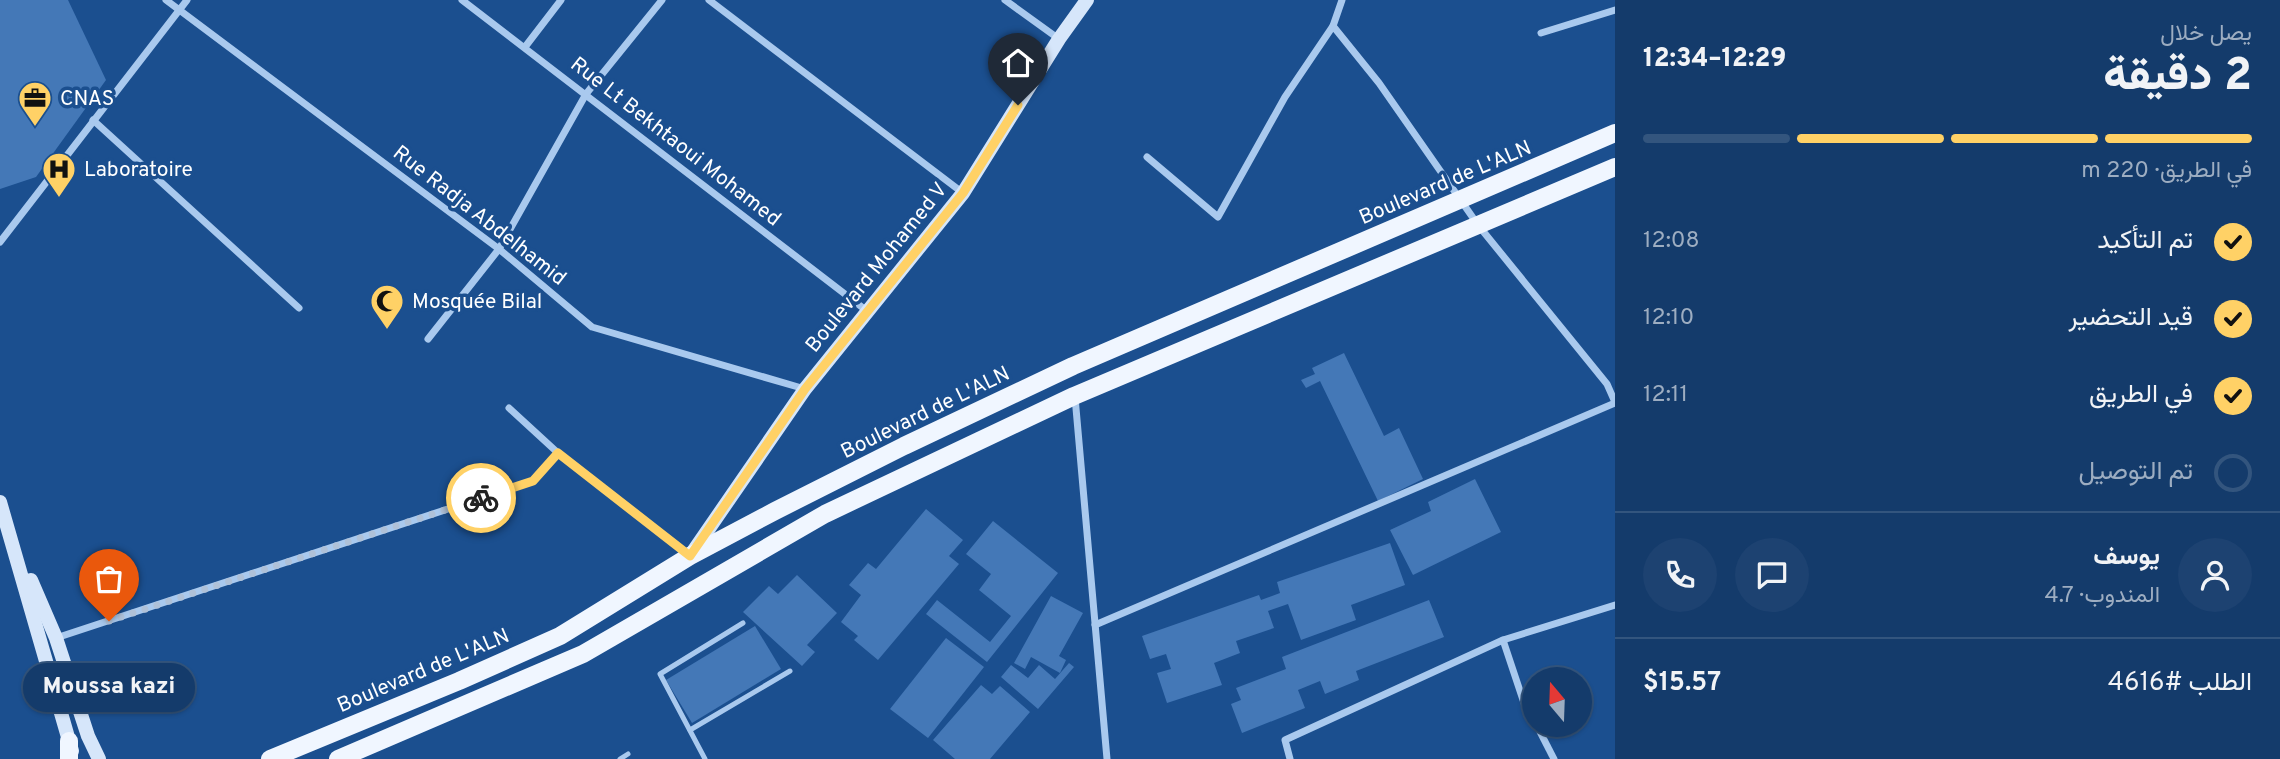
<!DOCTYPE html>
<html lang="ar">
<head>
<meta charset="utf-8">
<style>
	:root { --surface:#143b6b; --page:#1d4271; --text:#f1f3f6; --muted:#9dadc1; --line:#33557e; --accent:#ffd166 }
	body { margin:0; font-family:Overpass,Vazirmatn,sans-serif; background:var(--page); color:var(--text); direction:rtl; height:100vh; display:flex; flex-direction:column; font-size:26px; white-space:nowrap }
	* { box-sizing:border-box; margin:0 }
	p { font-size:23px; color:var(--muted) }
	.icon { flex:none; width:38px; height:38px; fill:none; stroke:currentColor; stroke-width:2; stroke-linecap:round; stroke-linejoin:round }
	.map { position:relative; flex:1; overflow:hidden; direction:ltr }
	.drawer { display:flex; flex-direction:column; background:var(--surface); width:665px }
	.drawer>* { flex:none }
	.needle { width:46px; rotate:341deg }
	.buttons { position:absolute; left:1522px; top:667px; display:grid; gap:14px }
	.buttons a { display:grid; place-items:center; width:70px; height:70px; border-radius:50%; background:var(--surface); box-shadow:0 2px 5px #0004,0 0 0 2px var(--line); font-size:35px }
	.pin { position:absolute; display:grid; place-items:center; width:60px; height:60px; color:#fff; margin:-72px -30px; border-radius:50% 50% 50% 0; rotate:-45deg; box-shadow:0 0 7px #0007 }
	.pin .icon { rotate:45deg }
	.courier { position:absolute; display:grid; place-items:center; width:70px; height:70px; margin:-35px; border:5px solid #ffd166; border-radius:50%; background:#fff; color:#222; box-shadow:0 2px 9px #0007 }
	.bubble { position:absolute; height:49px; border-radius:24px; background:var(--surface); box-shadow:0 2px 5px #0004,0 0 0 2px var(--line); font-size:23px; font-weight:800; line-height:49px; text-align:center; direction:rtl }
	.overview em { font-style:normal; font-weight:800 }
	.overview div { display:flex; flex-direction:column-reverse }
	.overview { display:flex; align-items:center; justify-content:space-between; height:119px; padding:0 28px }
	h1 { font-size:46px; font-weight:800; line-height:52px }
	.bar { display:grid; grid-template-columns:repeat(4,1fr); gap:10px 7px; align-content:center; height:84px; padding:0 28px }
	.bar i { height:9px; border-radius:5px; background:var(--line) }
	.bar .active { background:var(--accent) }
	.bar p { grid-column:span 4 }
	.line { display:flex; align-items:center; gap:18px; padding:0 28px; border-top:2px solid var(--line) }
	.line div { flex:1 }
	.round { display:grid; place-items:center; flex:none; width:74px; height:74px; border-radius:37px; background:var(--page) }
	ol { padding:0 28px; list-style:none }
	li { display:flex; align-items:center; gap:21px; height:77px }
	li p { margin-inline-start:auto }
	li .icon { padding:7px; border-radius:50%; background:var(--accent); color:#111; stroke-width:4 }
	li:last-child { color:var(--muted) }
	li i { width:38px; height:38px; border:4px solid var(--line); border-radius:50% }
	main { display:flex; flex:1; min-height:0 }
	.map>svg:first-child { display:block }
	.building { fill:#4478b7 }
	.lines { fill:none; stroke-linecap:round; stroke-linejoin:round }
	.lane { stroke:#a9c9ee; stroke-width:5 }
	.street { stroke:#a9c9ee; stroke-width:7 }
	.secondary { stroke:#d6e6fa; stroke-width:14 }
	.primary { stroke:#f0f6ff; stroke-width:18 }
	.done { stroke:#afc1d8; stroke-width:7; stroke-dasharray:0 12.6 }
	.route { stroke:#ffd166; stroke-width:9 }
	.labels { text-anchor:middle; stroke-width:7; stroke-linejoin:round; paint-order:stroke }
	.poi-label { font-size:21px; fill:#fff; stroke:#1b4f8f; text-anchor:start }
	.street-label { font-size:21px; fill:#fff; stroke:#1b4f8f }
</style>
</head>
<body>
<main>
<section class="drawer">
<div class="overview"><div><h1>2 دقيقة</h1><p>يصل خلال</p></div><em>12:29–12:34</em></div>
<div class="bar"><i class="active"></i><i class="active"></i><i class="active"></i><i></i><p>في الطريق · 220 m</p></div>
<ol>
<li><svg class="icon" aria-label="check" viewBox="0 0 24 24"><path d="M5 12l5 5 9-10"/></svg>تم التأكيد<p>12:08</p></li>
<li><svg class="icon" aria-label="check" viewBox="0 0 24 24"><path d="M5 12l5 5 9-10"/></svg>قيد التحضير<p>12:10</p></li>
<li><svg class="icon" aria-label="check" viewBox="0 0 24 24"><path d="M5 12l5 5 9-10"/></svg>في الطريق<p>12:11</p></li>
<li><i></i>تم التوصيل</li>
</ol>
<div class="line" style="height:126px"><a class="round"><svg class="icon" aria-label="person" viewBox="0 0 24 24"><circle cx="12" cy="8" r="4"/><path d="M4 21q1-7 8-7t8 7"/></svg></a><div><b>يوسف</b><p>المندوب · 4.7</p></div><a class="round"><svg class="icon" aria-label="chat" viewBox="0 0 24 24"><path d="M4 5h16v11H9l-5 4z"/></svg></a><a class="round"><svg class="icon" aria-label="phone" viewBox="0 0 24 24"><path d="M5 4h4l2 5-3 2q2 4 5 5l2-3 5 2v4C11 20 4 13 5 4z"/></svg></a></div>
<div class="line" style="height:91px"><div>الطلب #4616</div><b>$15.57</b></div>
</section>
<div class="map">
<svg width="1615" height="759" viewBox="0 0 1615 759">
	<rect width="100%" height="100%" fill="#1b4f8f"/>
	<g class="building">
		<path d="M0,0H68L106,80L36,177L0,189Z"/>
		<path d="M1344,353L1384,436L1399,428L1423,479L1378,501L1320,381L1306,388L1301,380L1315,374L1312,368Z"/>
		<path d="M1475,479L1501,532L1413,575L1390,530L1431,511L1428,502Z"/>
		<path d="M926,509L963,540L949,556L959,564L878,660L854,640L858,636L841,622L861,595L849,585L868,563L876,569Z"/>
		<path d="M993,521L1058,573L987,662L926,614L937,600L990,642L1011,616L979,590L991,574L966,554Z"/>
		<path d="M1390,543L1405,585L1351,605L1356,620L1301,640L1288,604L1268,611L1274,628L1236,641L1240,653L1214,663L1222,685L1167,703L1157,673L1171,669L1166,654L1150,659L1142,636L1259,595L1261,600L1280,593L1277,582Z"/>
		<path d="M797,575L837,613L807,645L815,652L802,666L743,612L769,586L778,594Z"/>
		<path d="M1051,596L1083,613L1059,656L1066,660L1060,673L1031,657L1025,669L1014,663Z"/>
		<path d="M1429,600L1444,637L1356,671L1359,680L1325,694L1320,681L1298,690L1305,708L1242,733L1231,704L1241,700L1236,688L1286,669L1282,657Z"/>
		<path d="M755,626L781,669L692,723L666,680Z"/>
		<path d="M946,638L984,667L928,738L890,709Z"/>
		<path d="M1069,663L1074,667L1038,709L1001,677L1011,665L1028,678L1039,665L1055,679Z"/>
		<path d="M981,685L992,694L1000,686L1030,712L990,759H955L933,740Z"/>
	</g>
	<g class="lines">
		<g class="lane">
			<path d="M690,730L790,671"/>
			<path d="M620,759L628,754"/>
			<path d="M705,759L660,674L743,623"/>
		</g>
		<g class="street">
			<path d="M166,0L499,249L592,327L805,389"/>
			<path d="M462,0L867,311"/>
			<path d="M709,0L963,193"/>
			<path d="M1005,0L1059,39"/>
			<path d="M1333,26L1342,0"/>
			<path d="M1541,33L1615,10"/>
			<path d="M525,47L561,0"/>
			<path d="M93,120L299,308"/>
			<path d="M1147,157L1218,217L1285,97L1333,26L1379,83L1478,225L1607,384L1615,402"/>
			<path d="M0,242L187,0"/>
			<path d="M428,339L499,249L586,94L662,0"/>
			<path d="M1075,397L1107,759"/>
			<path d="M558,453L690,556"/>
			<path d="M1095,625L1615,403"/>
			<path d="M56,638L533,481L558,453L509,408"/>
			<path d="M1503,640L1524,703L1535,723"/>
			<path d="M1536,724L1554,759"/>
			<path d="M1290,759L1285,740L1503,640L1615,605"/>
		</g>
		<g class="secondary">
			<path d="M0,502L72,751"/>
			<path d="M690,556L805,389L963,193L1059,39L1087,0"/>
			<path d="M31,580L56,638L88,736L99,759"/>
		</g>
		<g class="primary">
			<path d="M69,759V741"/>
			<path d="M270,759L459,681L560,636L690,556L775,511L904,446L1073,366L1615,133"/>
			<path d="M338,759L583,654L825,514L1074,396L1615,167"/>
		</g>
	</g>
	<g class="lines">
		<path class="done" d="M109,621L481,498"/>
		<path class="route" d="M481,498L533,481L558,453L690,556L805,389L963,193L1018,105"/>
	</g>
	<defs>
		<symbol id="office-pin" viewBox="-11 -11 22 30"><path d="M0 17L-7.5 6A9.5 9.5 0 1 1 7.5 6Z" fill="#ffd166" stroke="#1b4f8f"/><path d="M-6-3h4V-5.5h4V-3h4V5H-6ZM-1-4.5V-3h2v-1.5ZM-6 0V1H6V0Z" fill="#111"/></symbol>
		<symbol id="hospital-pin" viewBox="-11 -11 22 30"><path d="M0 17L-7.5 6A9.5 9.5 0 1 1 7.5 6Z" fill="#ffd166" stroke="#1b4f8f"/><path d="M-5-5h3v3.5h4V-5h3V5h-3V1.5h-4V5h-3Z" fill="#111"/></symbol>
		<symbol id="mosque-pin" viewBox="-11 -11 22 30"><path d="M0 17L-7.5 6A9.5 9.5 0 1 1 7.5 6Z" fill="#ffd166" stroke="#1b4f8f"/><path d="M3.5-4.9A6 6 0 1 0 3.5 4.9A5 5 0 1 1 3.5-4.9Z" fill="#111"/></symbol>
	</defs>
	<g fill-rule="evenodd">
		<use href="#office-pin" x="16" y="79" width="38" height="52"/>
		<use href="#hospital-pin" x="40" y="150" width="38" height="52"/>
		<use href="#mosque-pin" x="368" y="282" width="38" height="52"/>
	</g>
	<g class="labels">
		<g class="poi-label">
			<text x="60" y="105">CNAS</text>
			<text x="84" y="176">Laboratoire</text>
			<text x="412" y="308">Mosquée Bilal</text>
		</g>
		<g class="street-label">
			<text transform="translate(676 141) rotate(38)" y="7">Rue Lt Bekhtaoui Mohamed</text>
			<text transform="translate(1445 182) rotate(-23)" y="7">Boulevard de L'ALN</text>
			<text transform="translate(480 215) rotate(38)" y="7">Rue Radja Abdelhamid</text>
			<text transform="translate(876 267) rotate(-51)" y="7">Boulevard Mohamed V</text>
			<text transform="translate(925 412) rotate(-26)" y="7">Boulevard de L'ALN</text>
			<text transform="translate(423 670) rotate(-23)" y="7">Boulevard de L'ALN</text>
		</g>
	</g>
</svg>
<div class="buttons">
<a><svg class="needle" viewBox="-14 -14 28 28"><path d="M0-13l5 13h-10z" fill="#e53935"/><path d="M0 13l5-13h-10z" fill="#9dadc1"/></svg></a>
</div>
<div class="pin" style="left:109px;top:621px;background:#ea580c"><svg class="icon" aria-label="bag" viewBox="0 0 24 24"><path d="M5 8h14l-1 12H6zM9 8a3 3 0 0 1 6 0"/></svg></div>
<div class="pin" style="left:1018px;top:105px;background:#1f2937"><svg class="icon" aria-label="home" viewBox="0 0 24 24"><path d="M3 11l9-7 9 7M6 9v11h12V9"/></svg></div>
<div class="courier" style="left:481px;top:498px"><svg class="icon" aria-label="bike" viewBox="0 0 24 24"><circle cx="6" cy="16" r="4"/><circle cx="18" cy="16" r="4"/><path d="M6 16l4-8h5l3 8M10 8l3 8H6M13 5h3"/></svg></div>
<div class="bubble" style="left:23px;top:663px;width:172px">Moussa kazi</div>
</div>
</main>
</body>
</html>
